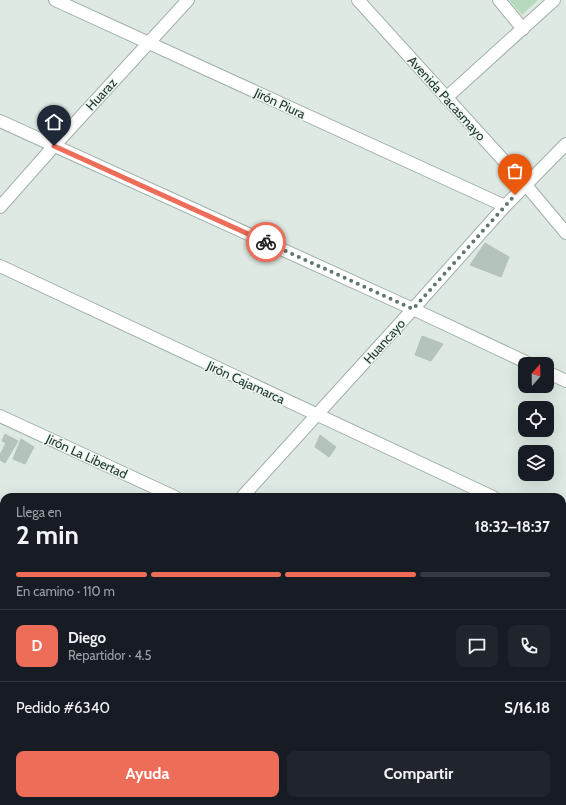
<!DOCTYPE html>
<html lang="es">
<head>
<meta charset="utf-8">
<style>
	:root { --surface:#171b24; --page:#20242c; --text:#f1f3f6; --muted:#9ea1a6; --line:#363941; --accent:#ed6d59 }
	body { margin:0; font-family:Cabin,sans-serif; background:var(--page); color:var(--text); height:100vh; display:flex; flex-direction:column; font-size:15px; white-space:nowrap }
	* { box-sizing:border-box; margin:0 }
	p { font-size:13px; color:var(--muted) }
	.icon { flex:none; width:22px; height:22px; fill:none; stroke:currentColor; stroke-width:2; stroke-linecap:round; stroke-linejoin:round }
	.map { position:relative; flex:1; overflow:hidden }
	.side { position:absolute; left:0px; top:493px; width:566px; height:312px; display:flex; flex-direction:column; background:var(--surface); border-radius:12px 12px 0 0; box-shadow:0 4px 16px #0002 }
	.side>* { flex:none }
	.needle { width:26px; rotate:20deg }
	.fabs { position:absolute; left:518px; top:357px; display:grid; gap:8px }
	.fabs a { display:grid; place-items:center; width:36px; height:36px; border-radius:8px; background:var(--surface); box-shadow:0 4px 16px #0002; font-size:20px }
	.pin { position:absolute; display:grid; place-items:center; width:34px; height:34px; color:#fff; margin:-41px -17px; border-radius:50% 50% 50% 0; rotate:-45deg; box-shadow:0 0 4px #0007 }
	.pin .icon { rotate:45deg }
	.courier { position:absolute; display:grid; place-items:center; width:40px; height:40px; margin:-20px; border:3px solid #ed6d59; border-radius:50%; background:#fff; color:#222; box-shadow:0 1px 5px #0007 }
	.overview em { font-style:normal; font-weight:800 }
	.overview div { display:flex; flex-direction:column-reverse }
	.overview { display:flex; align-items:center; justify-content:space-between; height:68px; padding:0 16px }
	h1 { font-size:26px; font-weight:800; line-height:30px }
	.bar { display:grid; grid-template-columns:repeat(4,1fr); gap:6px 4px; align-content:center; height:48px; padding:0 16px }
	.bar i { height:5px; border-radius:3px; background:var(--line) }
	.bar .selected { background:var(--accent) }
	.bar p { grid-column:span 4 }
	.line { display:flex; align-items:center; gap:10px; padding:0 16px; border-top:1px solid var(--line) }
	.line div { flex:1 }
	.round { display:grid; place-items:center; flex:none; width:42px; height:42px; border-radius:8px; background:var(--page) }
	.button { display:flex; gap:8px; margin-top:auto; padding:8px 16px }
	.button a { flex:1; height:46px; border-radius:8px; background:var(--accent); color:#fff; font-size:16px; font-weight:800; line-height:46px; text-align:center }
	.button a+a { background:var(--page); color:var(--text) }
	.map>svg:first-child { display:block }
	.built { fill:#cdd9d2 }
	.green { fill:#b7dabd }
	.building { fill:#b4c4bc; stroke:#b1c2b9 }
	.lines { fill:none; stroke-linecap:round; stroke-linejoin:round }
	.minor-casing { stroke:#a1b0a9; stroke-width:14 }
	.major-casing { stroke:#bcc3c1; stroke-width:14 }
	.minor { stroke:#fff; stroke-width:12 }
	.major { stroke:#649d88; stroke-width:12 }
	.done { stroke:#62766e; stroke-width:4; stroke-dasharray:0 7.2 }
	.route { stroke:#ed6d59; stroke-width:5 }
	.labels { text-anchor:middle; stroke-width:3; stroke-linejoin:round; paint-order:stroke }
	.street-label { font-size:13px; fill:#20382f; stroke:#eef6f1 }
</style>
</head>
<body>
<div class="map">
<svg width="566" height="805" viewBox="0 0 566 805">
	<rect width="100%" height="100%" fill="#dee9e3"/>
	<path class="built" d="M4,652V703L0,701V660Z"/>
	<path class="green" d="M509,0H538L522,15Z"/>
	<g class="building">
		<path d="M485,243L509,257L501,277L470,265Z"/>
		<path d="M422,336L443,344L431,361L415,355Z"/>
		<path d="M5,434L18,441L5,463L0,460V455L6,443L2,441Z"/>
		<path d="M320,435L336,447L329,457L315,447Z"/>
		<path d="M21,439L34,447L25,464L13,459Z"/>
	</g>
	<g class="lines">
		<defs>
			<g id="minor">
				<path d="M55,0L505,206"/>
				<path d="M358,0L525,184L566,233"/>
				<path d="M499,0L523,29"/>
				<path d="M446,98L554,0"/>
				<path d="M0,121L413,309L530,364"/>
				<path d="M0,207L54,146L188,0"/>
				<path d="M0,266L493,497"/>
				<path d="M547,372L566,381"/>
				<path d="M0,416L175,497"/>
				<path d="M242,497L413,309L505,206L566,144"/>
				<path d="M562,529L566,531"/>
				<path d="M0,561L4,563"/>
				<path d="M562,675L566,677"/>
				<path d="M0,708L4,710"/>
				<path d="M0,759L4,755"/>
				<path d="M203,801L212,805"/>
				<path d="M522,801L531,805"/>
			</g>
			<g id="major">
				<path d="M562,570L566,566"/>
				<path d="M562,607L566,602"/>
				<path d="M341,805L345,801"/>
				<path d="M378,805L382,801"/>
			</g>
		</defs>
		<use href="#minor" class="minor-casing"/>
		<use href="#major" class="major-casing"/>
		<use href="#minor" class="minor"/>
		<use href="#major" class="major"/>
	</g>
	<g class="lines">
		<path class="done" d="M266,242L413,309L515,195"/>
		<path class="route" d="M54,146L266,242"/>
	</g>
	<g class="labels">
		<g class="street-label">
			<text transform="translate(101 94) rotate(-47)" y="5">Huaraz</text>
			<text transform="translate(447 98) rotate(48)" y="5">Avenida Pacasmayo</text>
			<text transform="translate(280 103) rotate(25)" y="5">Jirón Piura</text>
			<text transform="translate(384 341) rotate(-48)" y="5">Huancayo</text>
			<text transform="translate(246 382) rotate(25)" y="5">Jirón Cajamarca</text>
			<text transform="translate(87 456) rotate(25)" y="5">Jirón La Libertad</text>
		</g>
	</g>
</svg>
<div class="fabs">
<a><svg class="needle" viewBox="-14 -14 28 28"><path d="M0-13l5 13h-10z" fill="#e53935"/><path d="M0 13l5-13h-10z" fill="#9ea1a6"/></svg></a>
<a><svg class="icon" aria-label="locate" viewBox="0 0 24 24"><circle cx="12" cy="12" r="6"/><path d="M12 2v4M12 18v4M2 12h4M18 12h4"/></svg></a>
<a><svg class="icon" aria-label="layers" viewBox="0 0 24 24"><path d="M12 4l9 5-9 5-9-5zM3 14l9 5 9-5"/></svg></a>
</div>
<div class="pin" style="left:515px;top:195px;background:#ea580c"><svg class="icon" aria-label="bag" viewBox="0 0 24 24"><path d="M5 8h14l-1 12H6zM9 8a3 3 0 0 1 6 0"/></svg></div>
<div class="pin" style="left:54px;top:146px;background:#1f2937"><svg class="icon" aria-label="home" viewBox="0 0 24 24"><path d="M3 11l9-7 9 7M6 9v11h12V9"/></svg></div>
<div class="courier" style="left:266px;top:242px"><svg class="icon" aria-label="bike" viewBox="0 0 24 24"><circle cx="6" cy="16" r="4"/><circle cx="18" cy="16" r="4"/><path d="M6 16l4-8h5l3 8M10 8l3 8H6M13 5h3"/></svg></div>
<section class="side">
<div class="overview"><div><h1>2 min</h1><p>Llega en</p></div><em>18:32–18:37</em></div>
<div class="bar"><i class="selected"></i><i class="selected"></i><i class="selected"></i><i></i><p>En camino · 110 m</p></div>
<div class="line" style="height:72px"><b class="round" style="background:var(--accent);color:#fff">D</b><div><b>Diego</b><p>Repartidor · 4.5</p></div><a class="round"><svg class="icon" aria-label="chat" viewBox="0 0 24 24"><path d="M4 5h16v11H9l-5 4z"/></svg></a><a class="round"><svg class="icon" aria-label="phone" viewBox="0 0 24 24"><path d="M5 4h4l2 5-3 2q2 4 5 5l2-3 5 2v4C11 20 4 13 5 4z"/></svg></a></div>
<div class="line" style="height:52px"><div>Pedido #6340</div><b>S/16.18</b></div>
<div class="button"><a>Ayuda</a><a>Compartir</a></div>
</section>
</div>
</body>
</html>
